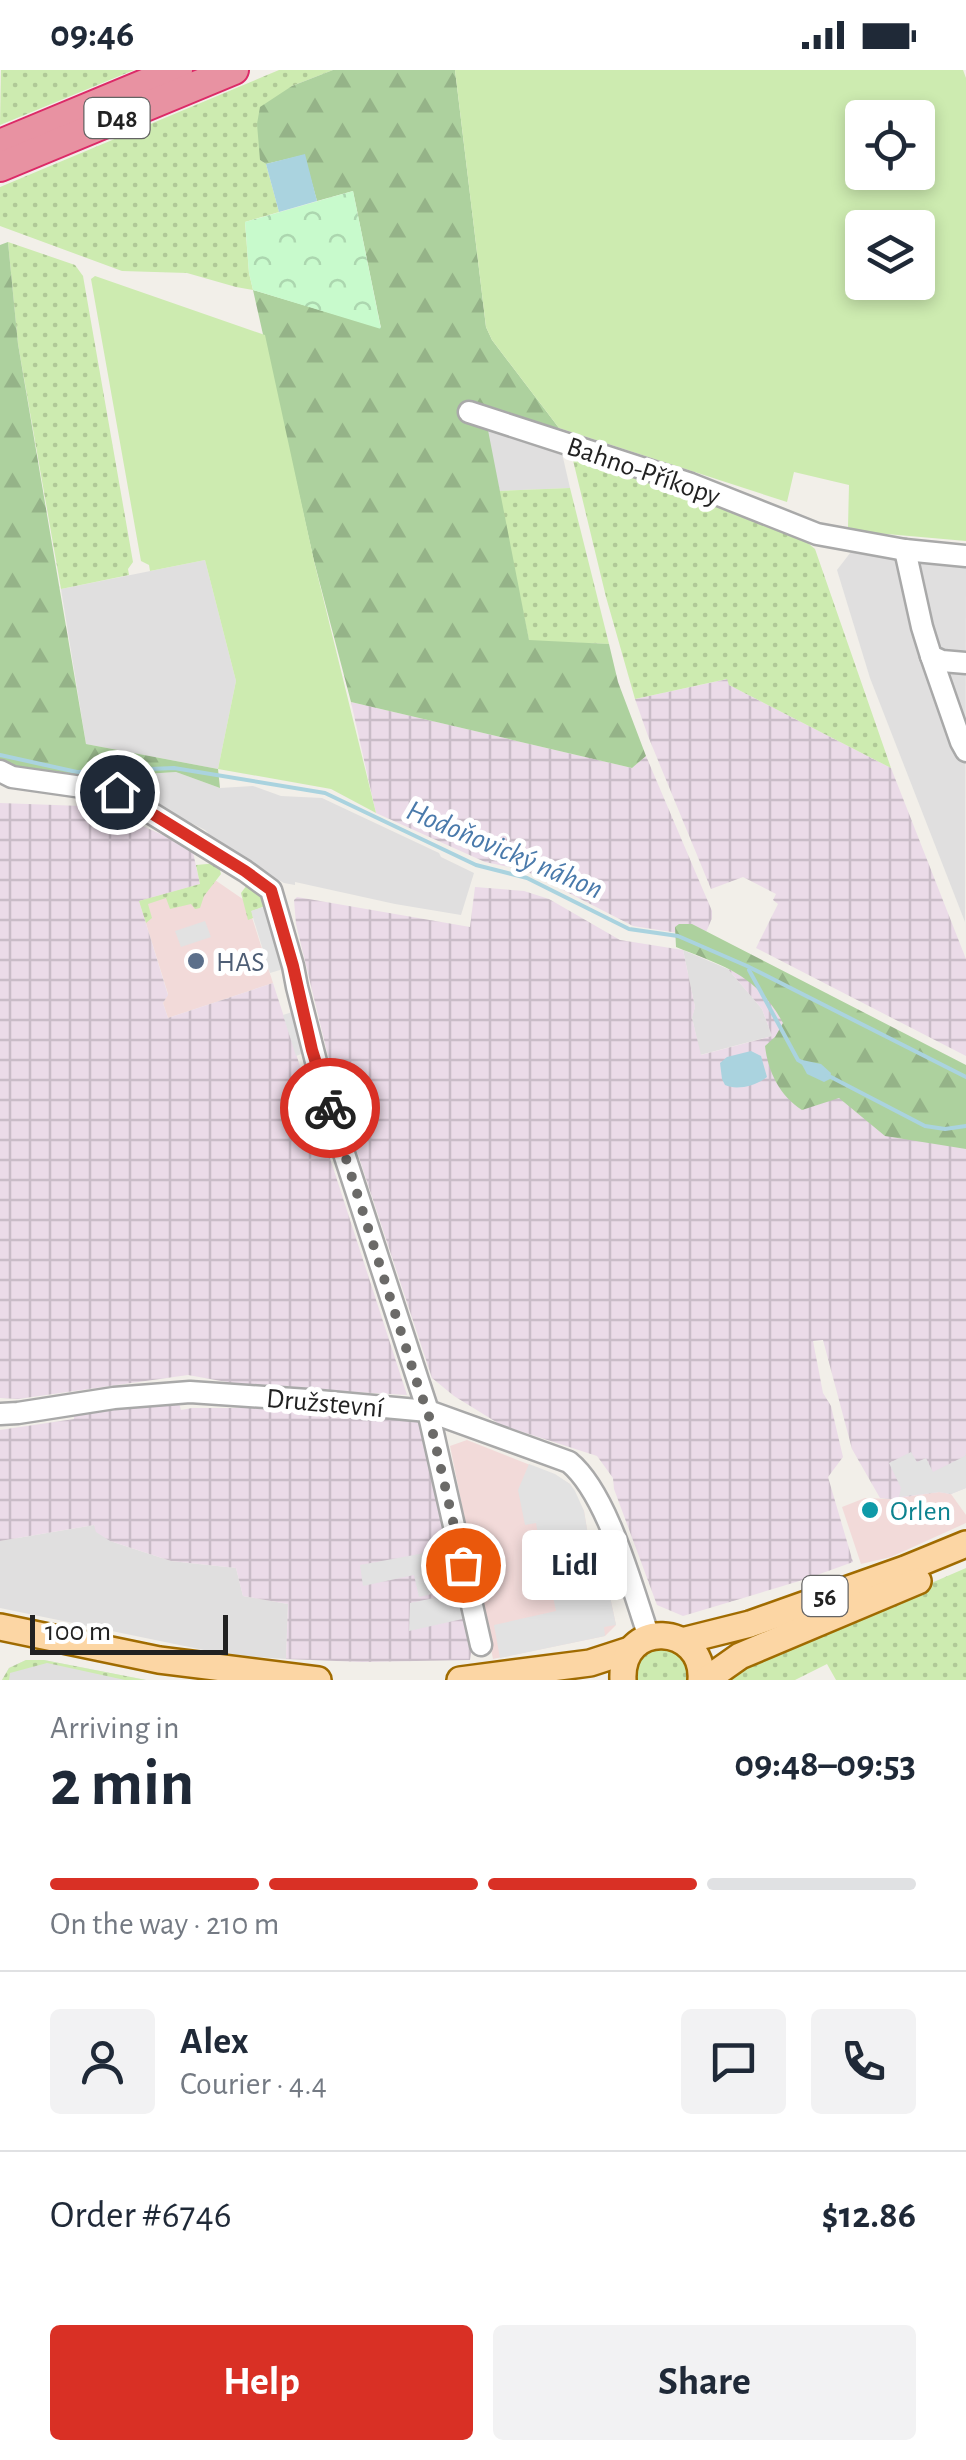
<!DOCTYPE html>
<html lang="en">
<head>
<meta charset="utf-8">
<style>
	:root { --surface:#fff; --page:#f2f2f3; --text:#1f2937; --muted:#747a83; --line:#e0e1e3; --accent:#d93025 }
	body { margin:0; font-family:"Alegreya Sans",sans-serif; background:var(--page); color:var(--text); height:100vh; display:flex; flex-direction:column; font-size:38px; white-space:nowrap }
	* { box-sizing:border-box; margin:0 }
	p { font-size:32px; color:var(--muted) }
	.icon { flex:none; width:55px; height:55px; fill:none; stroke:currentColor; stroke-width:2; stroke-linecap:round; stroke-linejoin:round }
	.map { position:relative; height:1610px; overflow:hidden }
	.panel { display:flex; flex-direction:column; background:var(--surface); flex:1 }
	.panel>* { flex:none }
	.fabs { position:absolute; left:845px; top:30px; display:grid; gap:20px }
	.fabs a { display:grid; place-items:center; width:90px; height:90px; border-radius:10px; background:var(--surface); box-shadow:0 5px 15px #0003; font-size:50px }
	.scale { position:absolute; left:30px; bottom:25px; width:198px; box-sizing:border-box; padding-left:10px; border:5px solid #222; border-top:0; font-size:28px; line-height:35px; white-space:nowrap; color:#222; -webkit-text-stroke:8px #fff; paint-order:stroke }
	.pin { position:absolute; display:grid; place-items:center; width:85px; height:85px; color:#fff; margin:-42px; border:5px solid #fff; border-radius:50%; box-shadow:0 2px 10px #0007 }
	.courier { position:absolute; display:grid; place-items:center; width:100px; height:100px; margin:-50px; border:8px solid #d93025; border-radius:50%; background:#fff; color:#222; box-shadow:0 2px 12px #0007 }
	.bubble { position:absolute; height:70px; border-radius:10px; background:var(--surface); box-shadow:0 5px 15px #0003; font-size:32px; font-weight:600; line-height:70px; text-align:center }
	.headline em { font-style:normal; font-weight:600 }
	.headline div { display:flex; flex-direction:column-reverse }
	.headline { display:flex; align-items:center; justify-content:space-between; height:170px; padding:0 50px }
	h1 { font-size:65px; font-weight:600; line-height:75px }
	.bar { display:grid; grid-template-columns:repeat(4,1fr); gap:15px 10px; align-content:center; height:120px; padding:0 50px }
	.bar i { height:12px; border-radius:8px; background:var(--line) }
	.bar .selected { background:var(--accent) }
	.bar p { grid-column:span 4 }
	.line { display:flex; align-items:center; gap:25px; padding:0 50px; border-top:2px solid var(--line) }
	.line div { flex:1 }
	.round { display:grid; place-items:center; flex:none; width:105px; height:105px; border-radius:10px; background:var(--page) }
	.button { display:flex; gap:20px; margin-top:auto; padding:20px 50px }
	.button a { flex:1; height:115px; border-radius:10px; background:var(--accent); color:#fff; font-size:40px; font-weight:600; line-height:115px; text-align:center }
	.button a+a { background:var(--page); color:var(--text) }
	.status { display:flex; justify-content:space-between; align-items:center; height:70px; padding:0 50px; background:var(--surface); direction:ltr }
	.status svg { height:28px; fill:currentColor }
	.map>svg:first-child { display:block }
	.residential { fill:#e0dfdf }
	.commercial { fill:#f2dad9 }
	.industrial { fill:url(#industrial-grid) }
	.grass { fill:url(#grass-dots) }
	.forest { fill:url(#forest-firs) }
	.park { fill:url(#park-crowns) }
	.garden { fill:#cdebb0; fill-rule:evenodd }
	.parking { fill:#e2e2e2 }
	.water { fill:#aad3df }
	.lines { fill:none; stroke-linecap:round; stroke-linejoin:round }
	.stream { stroke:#aad3df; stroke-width:4 }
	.minor-casing { stroke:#a9a9a9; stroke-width:25 }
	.major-casing { stroke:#a06b00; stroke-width:30 }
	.highway-casing { stroke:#dc2a67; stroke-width:32 }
	.minor { stroke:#fff; stroke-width:20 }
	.major { stroke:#fcd6a4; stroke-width:25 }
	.highway { stroke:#e892a2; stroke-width:28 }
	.done { stroke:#6b6a68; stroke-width:10; stroke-dasharray:0 18 }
	.route { stroke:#d93025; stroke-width:12 }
	.service-dot { fill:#5c6f8a; stroke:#fff; stroke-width:4 }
	.culture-dot { fill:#0f9aa8; stroke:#fff; stroke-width:4 }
	.labels { text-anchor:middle; stroke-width:10; stroke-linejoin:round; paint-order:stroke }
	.shield { fill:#fff; stroke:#646464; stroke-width:2.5 }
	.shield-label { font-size:25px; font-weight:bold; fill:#222 }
	.street-label { font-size:28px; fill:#222; stroke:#fff }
	.service-label { font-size:28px; fill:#4e5e75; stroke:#fff; text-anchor:start }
	.culture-label { font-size:28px; fill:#0d838f; stroke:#fff; text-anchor:start }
	.water-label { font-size:30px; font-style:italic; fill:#4a7aab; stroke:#fff }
</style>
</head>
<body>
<div class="status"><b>09:46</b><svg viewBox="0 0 49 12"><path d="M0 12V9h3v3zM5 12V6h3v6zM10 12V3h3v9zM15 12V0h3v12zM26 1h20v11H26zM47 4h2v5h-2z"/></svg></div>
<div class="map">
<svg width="966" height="1610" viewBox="0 0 966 1610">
	<defs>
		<pattern id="industrial-grid" width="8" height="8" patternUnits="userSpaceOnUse" patternTransform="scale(2.5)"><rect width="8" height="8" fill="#ebdbe8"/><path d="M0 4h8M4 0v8" fill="none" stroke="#c9bcc7"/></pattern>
		<pattern id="grass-dots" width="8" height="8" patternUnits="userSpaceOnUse" patternTransform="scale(2.5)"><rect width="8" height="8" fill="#cdebb0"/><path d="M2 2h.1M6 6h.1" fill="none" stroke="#b0c997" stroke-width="1.8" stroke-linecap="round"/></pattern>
		<pattern id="forest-firs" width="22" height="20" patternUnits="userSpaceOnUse" patternTransform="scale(2.5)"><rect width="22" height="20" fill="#add19e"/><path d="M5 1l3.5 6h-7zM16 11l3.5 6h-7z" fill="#95b388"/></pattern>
		<pattern id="park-crowns" width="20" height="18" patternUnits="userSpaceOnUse" patternTransform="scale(2.5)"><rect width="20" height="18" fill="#c8facc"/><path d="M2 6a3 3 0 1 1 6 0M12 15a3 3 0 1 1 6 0" fill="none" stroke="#acd6af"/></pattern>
	</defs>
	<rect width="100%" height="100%" fill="#f2efe9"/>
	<g class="residential">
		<path d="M486,354L561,379L570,418L498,421Z"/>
		<path d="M854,478L966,493L965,852L870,608L837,500Z"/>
		<path d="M205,490L236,611L218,699L86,674L61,519Z"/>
		<path d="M176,702L220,718L253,716L281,726L322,728L439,783L441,787L474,803L461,845L395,834L295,812V815L284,813L208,772L204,768L208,763L205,760L120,717L130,705Z"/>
		<path d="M683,880L728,899L762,939L772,966L700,985L692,947L695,937Z"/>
		<path d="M94,1455L110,1471L171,1491L236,1498L243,1526L288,1534L286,1589L228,1585L0,1538V1471Z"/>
		<path d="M26,1590H44L146,1610H2L9,1598Z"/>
	</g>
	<g class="commercial">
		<path d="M215,810L247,832L273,913L168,948L163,933L168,924L139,831Z"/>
		<path d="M467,1370L553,1404L570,1414L584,1441L589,1471L598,1470L616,1555L605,1566L493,1589L450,1376Z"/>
		<path d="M939,1422L951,1424L966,1445V1453L891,1487L861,1494L842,1437L865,1428L891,1429Z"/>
	</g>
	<g class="industrial">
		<path d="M728,609L729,615L891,698L966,889V986L756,878L778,834L773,830L776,824L743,807L711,819L648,666L635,629Z"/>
		<path d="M351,632L632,698L646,686L712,841V848L704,867L633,856L524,800L485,792L376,743Z"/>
		<path d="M0,733L82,736L138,754L192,778L200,814L139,831L168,925L163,933L168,948L273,913L407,1325L249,1316L188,1305L18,1329L0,1328Z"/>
		<path d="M475,817L524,821L549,829L620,870L683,880L695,937L692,948L701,985L772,966L762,939L728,899L766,915L966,1018V1418L951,1424L939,1422L891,1429L880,1428L852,1379L823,1270L813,1271L823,1323L831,1336L843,1387L828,1407L853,1492L806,1509L683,1546L657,1535L614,1419L613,1408L597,1386L501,1355L454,1326L432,1308L335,1015L296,854L294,830L297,827L470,857Z"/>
		<path d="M178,1329L181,1340L192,1338H253L421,1350L472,1576L470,1590L362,1592L286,1589L288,1534L243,1526L236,1498L171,1491L110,1471L96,1462L94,1455L0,1471V1360L74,1349V1345Z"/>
	</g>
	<g class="grass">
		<path d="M1,0H134L0,55Z"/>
		<path d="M279,0H333L292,16L260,90L266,94L279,142L245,152L249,203L253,220L236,217L187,203L122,201L0,156V117Z"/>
		<path d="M8,172L75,195L83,206L133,492L128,499L129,505L61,519L18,274Z"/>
		<path d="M571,382L693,422L796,463L815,479L891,698L729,615L727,609L635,629L606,527Z"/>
		<path d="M570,418L609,574L529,571L498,421Z"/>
		<path d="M218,793L221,804L204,826L200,838L195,839L191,834L170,839L166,828L148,834L152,848L146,853L139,831L200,814L196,795Z"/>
		<path d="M247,815H252L260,818L268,835L252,841L253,848L248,850L241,823Z"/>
		<path d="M966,1498V1610H836L827,1594L795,1610H717L728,1601Z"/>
		<path d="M672,1577L688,1592L690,1610H635L634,1601L645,1581Z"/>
		<path d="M26,1590H44L146,1610H125L47,1593L10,1603L9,1610H2L9,1598Z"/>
	</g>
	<g class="forest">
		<path d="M333,0H455L486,257L492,270L559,358L487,355L529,570L609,574L618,612L646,686L632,698L351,632L314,491L253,220L381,258L353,121L317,131L304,85L266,94L260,90L257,54L260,37L292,16Z"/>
		<path d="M8,172L18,274L86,674L218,699L220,718L176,702L130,705L120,717L0,696V175Z"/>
		<path d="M679,854H692L966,995V1079L885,1066L839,1028L802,1040C780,1026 768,1002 765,976L775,967L783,953C757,905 724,896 676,877L675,857Z"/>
	</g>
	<path class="park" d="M353,121L381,259L253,220L249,203L245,152Z"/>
	<g class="garden">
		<path d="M455,0H963L966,8V471L864,462L848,457L849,415L794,402L787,432L559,358L492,270L486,257ZM862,48H918V102H862ZM862,158H918V212H862Z"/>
		<path d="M95,206L265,265L314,491L376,743L331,719L218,699L236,611L205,490L150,501L149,495L141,491L91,209Z"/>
	</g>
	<g class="parking">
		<path d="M275,833L293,896L270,903L251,841Z"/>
		<path d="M205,851L211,867L181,877L175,861Z"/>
		<path d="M302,939L312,980L296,986L283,945Z"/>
		<path d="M911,1382L917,1392L926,1388L933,1402L965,1386L966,1383V1418L951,1424L939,1422L899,1427L901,1418L889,1393Z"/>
		<path d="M529,1394L555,1404L570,1414L575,1421L584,1441L589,1471L598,1470L616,1555L604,1557L605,1566L500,1588L494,1555L556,1541L549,1508H546L536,1453L525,1455L518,1420Z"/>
		<path d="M452,1478L461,1517L419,1527L414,1505L363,1516L360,1495Z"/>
		<path d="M462,1522L467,1548L409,1561L410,1533Z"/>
	</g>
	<g class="water">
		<path d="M305,84L317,131L279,142L266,94Z"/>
		<path d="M751,981L761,986L767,1007C757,1015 737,1021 725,1015L722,1009L720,993L727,987Z"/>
		<path d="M802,990L821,994L831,1003L830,1009L824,1012L807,1004L800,991Z"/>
	</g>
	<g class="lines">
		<g class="stream">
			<path d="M0,685L77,702L174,698L325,723L476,795L527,808L629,859L678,866L747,896L966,1007"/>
			<path d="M749,900L798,990L805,994"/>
			<path d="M827,1005L925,1056L945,1059L966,1056"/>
		</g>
		<defs>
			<g id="minor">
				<path d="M469,342L691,414L817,464L905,480L966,486"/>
				<path d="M905,480L922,557L931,586L942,591L966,593"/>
				<path d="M931,586L961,672L966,681"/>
				<path d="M0,701L12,707L117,722L245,801L271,820L293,896L297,917L323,1019L428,1341L481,1575"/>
				<path d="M0,1344L18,1343L114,1328L190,1322L308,1330L428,1341L569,1392C608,1424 632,1518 649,1567"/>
			</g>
			<g id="major">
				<path d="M0,1557L159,1590L318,1610"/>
				<path d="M682,1571L750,1554L905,1499L966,1474"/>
				<path d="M460,1610L590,1593L630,1580"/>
				<path d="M623,1610C620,1548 705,1554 701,1610"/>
				<path d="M706,1610L740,1586L918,1511"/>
			</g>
			<g id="highway">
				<path d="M0,74L178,0"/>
				<path d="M0,97L234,0"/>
			</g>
		</defs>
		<use href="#minor" class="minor-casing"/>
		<use href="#major" class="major-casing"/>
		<use href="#highway" class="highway-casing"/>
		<use href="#minor" class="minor"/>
		<use href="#major" class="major"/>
		<use href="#highway" class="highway"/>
	</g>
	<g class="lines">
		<path class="done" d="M330,1038L420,1322L428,1342L463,1495"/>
		<path class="route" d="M117,722L245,801L271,820L293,896L312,980L330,1038"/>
	</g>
	<circle class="service-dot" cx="196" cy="891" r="10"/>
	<circle class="culture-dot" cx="870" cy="1440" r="10"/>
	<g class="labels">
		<g class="shield">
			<rect x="84.5" y="28" width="65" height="40" rx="8"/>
			<rect x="802.5" y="1506" width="45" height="40" rx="8"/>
		</g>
		<g class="shield-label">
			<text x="117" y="57">D48</text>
			<text x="825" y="1535">56</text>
		</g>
		<g class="street-label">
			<text transform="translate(644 400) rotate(19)" y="10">Bahno-Příkopy</text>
			<text transform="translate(325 1332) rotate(5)" y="10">Družstevní</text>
		</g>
		<g class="service-label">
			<text x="216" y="901">HAS</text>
		</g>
		<g class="culture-label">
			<text x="890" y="1450">Orlen</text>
		</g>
		<g class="water-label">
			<text transform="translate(505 779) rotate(23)" y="10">Hodoňovický náhon</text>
		</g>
	</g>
</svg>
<div class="fabs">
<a><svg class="icon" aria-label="locate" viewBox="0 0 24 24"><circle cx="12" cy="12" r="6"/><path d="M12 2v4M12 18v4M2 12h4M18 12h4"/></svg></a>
<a><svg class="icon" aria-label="layers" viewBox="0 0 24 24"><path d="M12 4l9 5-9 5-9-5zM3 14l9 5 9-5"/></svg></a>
</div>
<div class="scale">100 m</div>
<div class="pin" style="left:463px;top:1495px;background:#ea580c"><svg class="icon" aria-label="bag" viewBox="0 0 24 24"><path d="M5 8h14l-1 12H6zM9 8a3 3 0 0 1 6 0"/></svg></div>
<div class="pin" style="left:117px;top:722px;background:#1f2937"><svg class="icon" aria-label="home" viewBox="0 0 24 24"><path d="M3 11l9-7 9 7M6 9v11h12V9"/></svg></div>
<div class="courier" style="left:330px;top:1038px"><svg class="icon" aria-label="bike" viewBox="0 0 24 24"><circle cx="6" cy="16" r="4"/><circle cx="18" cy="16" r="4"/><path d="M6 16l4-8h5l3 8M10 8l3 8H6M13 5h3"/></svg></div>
<div class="bubble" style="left:522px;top:1460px;width:105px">Lidl</div>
</div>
<section class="panel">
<div class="headline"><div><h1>2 min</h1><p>Arriving in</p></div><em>09:48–09:53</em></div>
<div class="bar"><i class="selected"></i><i class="selected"></i><i class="selected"></i><i></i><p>On the way · 210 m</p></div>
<div class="line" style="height:180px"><a class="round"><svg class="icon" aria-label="person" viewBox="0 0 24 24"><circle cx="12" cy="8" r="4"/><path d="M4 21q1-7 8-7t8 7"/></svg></a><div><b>Alex</b><p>Courier · 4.4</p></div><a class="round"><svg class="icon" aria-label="chat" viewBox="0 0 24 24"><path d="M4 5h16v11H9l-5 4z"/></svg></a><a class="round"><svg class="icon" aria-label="phone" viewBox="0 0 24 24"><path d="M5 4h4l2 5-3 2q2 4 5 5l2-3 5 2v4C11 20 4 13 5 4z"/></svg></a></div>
<div class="line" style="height:130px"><div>Order #6746</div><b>$12.86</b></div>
<div class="button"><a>Help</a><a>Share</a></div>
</section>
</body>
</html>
